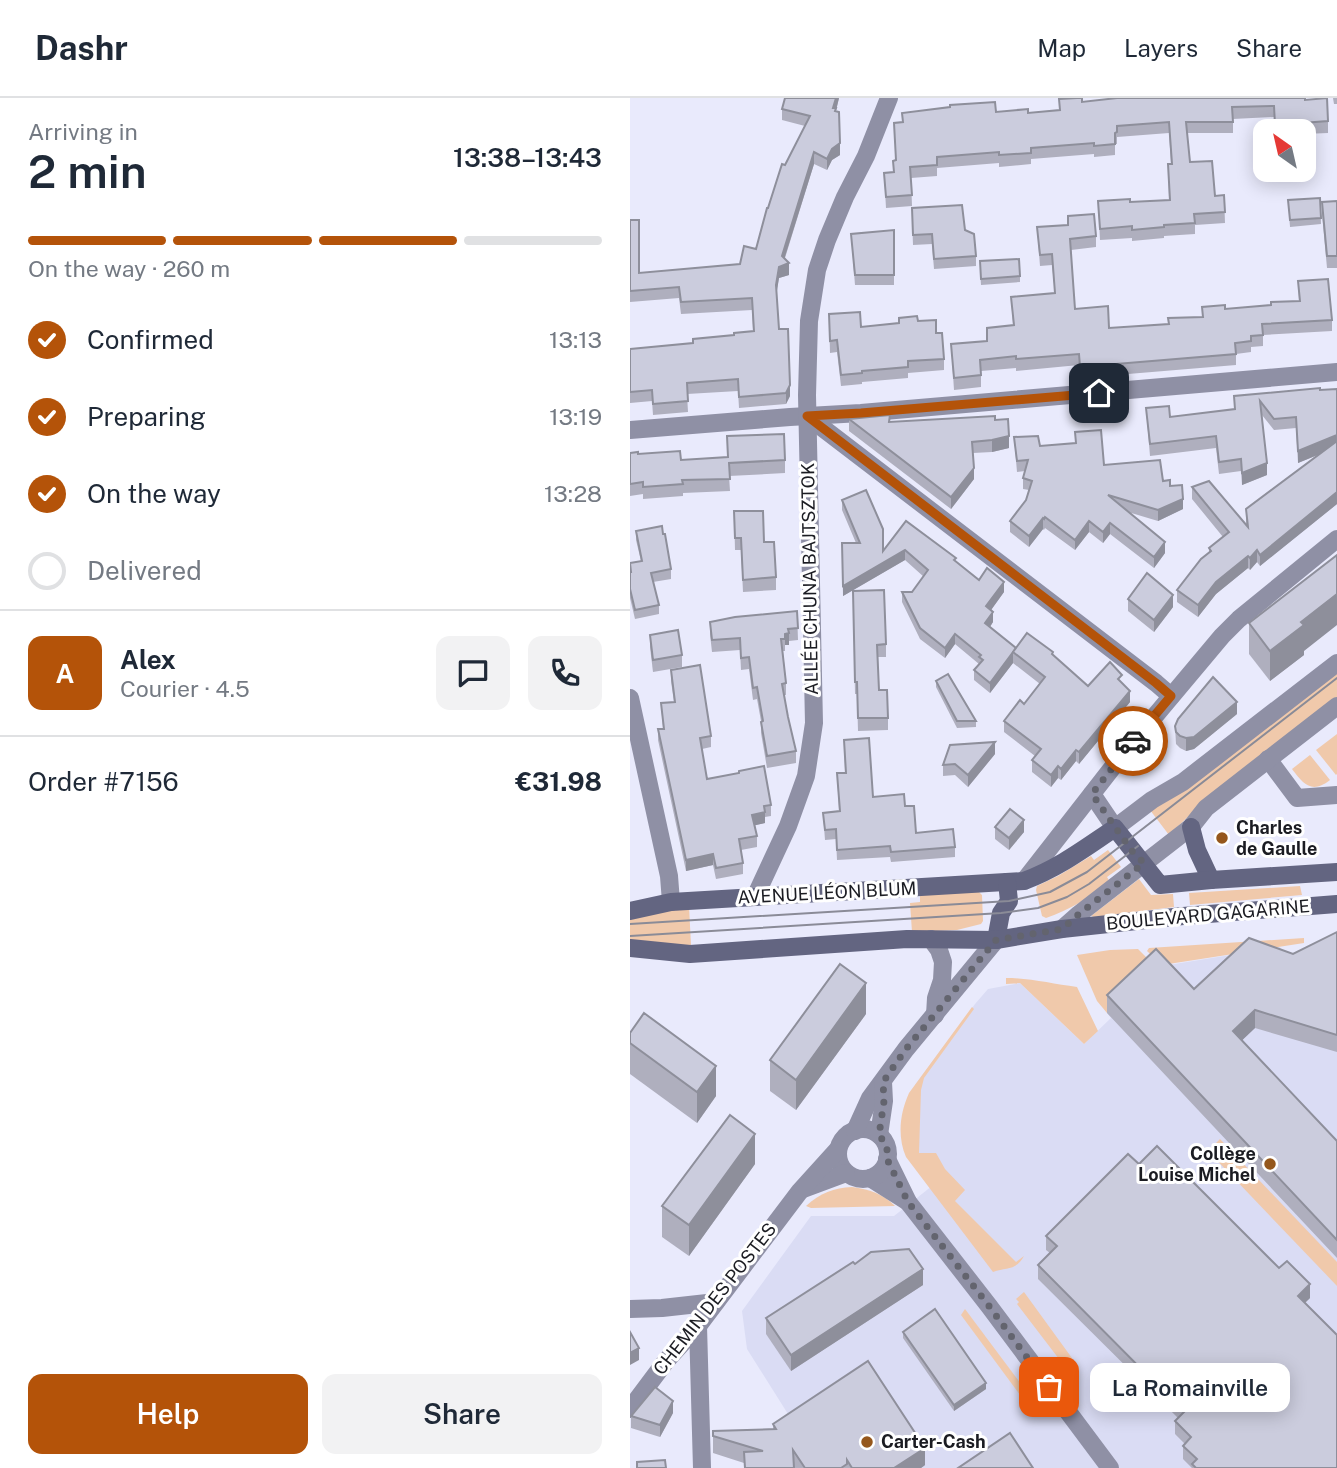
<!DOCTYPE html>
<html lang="en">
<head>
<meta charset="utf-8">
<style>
	:root { --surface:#fff; --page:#f2f2f3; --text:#1f2937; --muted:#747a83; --line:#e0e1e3; --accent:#b45309 }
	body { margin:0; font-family:"Public Sans",sans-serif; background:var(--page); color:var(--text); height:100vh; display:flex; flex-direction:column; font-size:26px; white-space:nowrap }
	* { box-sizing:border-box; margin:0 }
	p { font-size:23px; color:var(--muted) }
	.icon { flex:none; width:38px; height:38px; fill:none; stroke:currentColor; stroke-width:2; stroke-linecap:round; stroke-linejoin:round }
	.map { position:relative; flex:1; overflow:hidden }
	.sheet { display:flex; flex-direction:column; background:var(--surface); width:630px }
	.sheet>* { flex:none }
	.needle { width:46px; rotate:326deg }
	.fabs { position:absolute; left:623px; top:21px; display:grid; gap:14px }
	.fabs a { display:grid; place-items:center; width:63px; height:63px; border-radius:14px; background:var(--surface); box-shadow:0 4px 18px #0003; font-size:35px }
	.pin { position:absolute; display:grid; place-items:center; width:60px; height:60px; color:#fff; margin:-30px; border-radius:14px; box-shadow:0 4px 10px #0006 }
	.courier { position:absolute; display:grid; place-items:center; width:70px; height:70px; margin:-35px; border:5px solid #b45309; border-radius:50%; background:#fff; color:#222; box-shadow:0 2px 9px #0007 }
	.bubble { position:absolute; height:49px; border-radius:14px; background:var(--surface); box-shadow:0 4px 18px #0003; font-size:23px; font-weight:600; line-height:49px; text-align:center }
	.overview em { font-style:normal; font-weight:600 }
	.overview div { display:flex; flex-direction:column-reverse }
	.overview { display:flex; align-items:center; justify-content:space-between; height:119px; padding:0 28px }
	h1 { font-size:46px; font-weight:600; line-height:52px }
	.bar { display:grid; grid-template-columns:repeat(4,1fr); gap:10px 7px; align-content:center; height:84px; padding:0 28px }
	.bar i { height:9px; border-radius:5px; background:var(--line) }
	.bar .current { background:var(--accent) }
	.bar p { grid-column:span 4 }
	.line { display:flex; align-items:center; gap:18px; padding:0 28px; border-top:2px solid var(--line) }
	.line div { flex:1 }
	.round { display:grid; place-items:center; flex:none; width:74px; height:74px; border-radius:14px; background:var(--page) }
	ol { padding:0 28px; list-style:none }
	li { display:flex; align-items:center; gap:21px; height:77px }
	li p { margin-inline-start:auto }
	li .icon { padding:7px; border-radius:50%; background:var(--accent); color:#fff; stroke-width:4 }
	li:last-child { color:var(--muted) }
	li i { width:38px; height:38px; border:4px solid var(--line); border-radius:50% }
	.cta { display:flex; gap:14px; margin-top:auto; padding:14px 28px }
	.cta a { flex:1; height:80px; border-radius:14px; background:var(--accent); color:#fff; font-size:28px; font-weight:600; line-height:80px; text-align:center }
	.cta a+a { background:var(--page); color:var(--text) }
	header { display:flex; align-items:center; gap:42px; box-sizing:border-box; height:98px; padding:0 35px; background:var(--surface); border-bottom:2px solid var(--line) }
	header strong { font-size:33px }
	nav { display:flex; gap:38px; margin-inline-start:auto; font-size:24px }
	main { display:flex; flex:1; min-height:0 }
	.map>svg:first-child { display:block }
	.built { fill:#dadcf4 }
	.green { fill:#f0c9ab }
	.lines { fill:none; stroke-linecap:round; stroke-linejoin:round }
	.minor { stroke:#8f90a5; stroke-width:18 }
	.tertiary { stroke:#8f90a5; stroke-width:18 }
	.secondary { stroke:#636581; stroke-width:18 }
	.tram { stroke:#8a8b97; stroke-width:2 }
	.wall { fill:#afafbe }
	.shaded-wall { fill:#8e8f9b }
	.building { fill:#cbccdd; stroke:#8e8f9b; stroke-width:2 }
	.done { stroke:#63646e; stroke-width:7; stroke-dasharray:0 12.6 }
	.route { stroke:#b45309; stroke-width:9 }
	.poi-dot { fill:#95571c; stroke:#fff; stroke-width:2.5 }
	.labels { text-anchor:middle; stroke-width:6; stroke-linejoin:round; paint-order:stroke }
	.street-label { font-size:18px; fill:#1b1c22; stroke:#fff }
	.poi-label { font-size:18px; font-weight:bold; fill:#1b1c22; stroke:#fff; text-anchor:start }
</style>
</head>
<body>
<header>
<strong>Dashr</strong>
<nav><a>Map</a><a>Layers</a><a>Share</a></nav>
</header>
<main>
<section class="sheet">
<div class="overview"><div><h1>2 min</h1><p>Arriving in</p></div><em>13:38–13:43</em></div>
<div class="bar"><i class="current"></i><i class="current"></i><i class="current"></i><i></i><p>On the way · 260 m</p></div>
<ol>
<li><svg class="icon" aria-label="check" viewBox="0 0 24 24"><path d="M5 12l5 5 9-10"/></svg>Confirmed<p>13:13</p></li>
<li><svg class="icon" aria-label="check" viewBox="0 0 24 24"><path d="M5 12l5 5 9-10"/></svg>Preparing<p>13:19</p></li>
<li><svg class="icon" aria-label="check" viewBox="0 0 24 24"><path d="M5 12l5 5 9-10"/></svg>On the way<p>13:28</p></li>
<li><i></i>Delivered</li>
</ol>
<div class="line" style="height:126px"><b class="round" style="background:var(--accent);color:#fff">A</b><div><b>Alex</b><p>Courier · 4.5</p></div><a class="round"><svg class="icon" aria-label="chat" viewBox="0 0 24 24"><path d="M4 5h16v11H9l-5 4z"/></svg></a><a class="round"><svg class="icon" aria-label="phone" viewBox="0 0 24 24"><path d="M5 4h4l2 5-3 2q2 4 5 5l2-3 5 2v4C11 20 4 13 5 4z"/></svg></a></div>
<div class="line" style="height:91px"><div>Order #7156</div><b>€31.98</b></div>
<div class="cta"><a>Help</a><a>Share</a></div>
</section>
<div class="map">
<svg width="707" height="1370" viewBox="0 0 707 1370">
	<rect width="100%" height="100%" fill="#e9eafc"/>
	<path class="built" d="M650,849L656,860L707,852V1370H192L117,1251L112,1213L181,1118H264L302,1088L277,1054L285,987L345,906L358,891L390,885L454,946L481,920L477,915L526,869Z"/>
	<g class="green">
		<path d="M707,573V600L569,708L539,737L520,712Z"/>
		<path d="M707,636V676L706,677L686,652Z"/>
		<path d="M680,657L700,682C682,696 674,687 662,671Z"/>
		<path d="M478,752L491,769L477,779L480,784C460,799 440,812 416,820L412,818L406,792L407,788L428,778L461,758L464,762Z"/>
		<path d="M509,781L521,797L543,796L544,809L464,819L461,818Z"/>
		<path d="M670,788L672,797L560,807L559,795Z"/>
		<path d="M290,794H349L352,797L353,823L351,826L327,832L282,834L280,805L290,804Z"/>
		<path d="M59,808L61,847L45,848L0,842V820Z"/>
		<path d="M674,840V845L532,867L517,853L519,850Z"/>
		<path d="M508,851L526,869L477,915L467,903L447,857L480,852Z"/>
		<path d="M376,880C400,880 423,886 447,889L468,933L454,946L390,885L376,886Z"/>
		<path d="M342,909L344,911L294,980L291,992L289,1055H306L315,1071L335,1092L325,1103L386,1164L394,1158C385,1174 376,1169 363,1174L276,1059C267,1038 270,1015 279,995Z"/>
		<path d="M590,1041L707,1164V1188L578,1053Z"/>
		<path d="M222,1089C239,1091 253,1096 265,1108L181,1110L176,1108C190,1095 204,1090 222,1089Z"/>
		<path d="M394,1194L447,1267L445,1276L442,1278L387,1206L389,1204L386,1201Z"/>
		<path d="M335,1211L400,1298V1304L396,1305L331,1217Z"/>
	</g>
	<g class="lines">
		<g class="minor">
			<path d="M177,318L526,585L541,598"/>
			<path d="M0,332L160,319L231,315L707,274"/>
			<path d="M0,600L39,778L41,804"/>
			<path d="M638,661L667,700L707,697"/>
			<path d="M462,696L485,730"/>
			<path d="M394,783L493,656L592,538L609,521L707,441"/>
			<path d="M125,799L158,728L176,678L184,625L177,297L179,223L187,172L197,142L215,99L236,58L259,0"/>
			<path d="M301,841L309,852L313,864L312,882L306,900L305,917"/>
			<path d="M257,1061L278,1104L359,1208L480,1370"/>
			<path d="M240,1080L278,1104"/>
			<path d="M0,1211L32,1210L86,1204"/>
			<path d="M68,1228L72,1370"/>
			<path d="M0,1311L36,1263L68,1228"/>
		</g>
		<g class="tertiary">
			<path d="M485,730L522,702L553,684L707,565"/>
			<path d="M432,831L449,816L561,729L576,710L707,608"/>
			<circle cx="233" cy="1056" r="25"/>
			<path d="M225,1033L240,1000L276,951L366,842"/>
			<path d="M249,1037L254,1003L253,984"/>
			<path d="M173,1091L216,1075"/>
			<path d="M68,1228L170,1093L208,1051"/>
		</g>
		<g class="secondary">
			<path d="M561,729L567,752L581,782"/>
			<path d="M0,813L41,804L394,783C429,770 455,750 485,730L530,787L581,782L707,774"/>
			<path d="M366,842L371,815L379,803L377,784"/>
			<path d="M0,850L60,856L277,841L366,842L432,831L553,818L707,806"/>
		</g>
		<g class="tram">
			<path d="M0,826L379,803L420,794L457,774L707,580"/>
			<path d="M0,838L371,815L408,810L437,799L459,786L508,748"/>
		</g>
	</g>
	<g class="wall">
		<path d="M209,0L206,13L210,57L202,62L197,72L184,66L155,160L159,177L149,180L146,196L149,231L160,298L156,306L109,310L108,293L57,296L58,314L23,317L22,303L0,305V251L63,246L123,233L122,212L51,216L49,200L0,204V122L9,175L110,166L126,151L138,110L155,67L175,28L152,22V11Z"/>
		<path d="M703,0H707V6H704Z"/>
		<path d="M429,1L452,4L675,2L698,23V35L674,36V33H645L644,19L603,21V35H557L560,64L585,98L594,97L595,125L565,127V136L534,138V140L502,143V140L470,142L468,103L500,104L539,102L538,66H541L539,35L487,39V46H485V57L464,59V56L401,61V66L369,69V65L307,70V78L281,80L282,108L256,110L254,75L263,74L266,62L264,25L366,14L398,15L429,12Z"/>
		<path d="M690,100L691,126L660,129L658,102Z"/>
		<path d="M707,103V170H697L692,116V104Z"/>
		<path d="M438,118L466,138V149L441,152L445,211L479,230L538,226L572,219V209L595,211L641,207L669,203L668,183L702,222V233L633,237V248L621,249V254L606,256V267L450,280L449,267L386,273V270L351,273V289L324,292L321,246L357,243L383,227L381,199L425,195L422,167L410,168L407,129L438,127Z"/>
		<path d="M282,120L335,132L346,158V168L304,171L302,146L283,147Z"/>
		<path d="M221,136L264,177V187H225Z"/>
		<path d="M350,170L390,178V184L351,187Z"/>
		<path d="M199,216L231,229L288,223L306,235L314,261V272L278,275V280L232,284V286L211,288L207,254L200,255Z"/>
		<path d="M707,291V406L630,468L627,464L620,472L618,470L586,496L568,519L547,504V492L579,455V450L593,439L562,401V389L616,428V411L690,356L668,365L666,330L644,332L632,317L637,377L612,387L611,373L589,376L586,350L520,358L516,310L540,319L604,311V298Z"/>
		<path d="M219,321L260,324L365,322L379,350L362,354L343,355L344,381L321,411L219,333Z"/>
		<path d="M445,334L474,367L533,383L540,388L553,411L528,423L498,414L535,455L524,470L480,436L473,445L459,434L445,452L415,430L414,432L413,431L399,449L380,434V423L396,402L399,392L393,391V380L395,373L387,374L384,339L410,348L445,346Z"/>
		<path d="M97,338L155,362V375L99,378L100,393L53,395V398L13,401V396L0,398V355L51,362L98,359Z"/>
		<path d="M212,402L253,453L276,423L349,482L374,494L361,512L363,524L360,529L386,550L423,557L458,588L492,585L500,604L449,666L446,663L431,682L428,680L421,689L402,674V662L405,658L374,634V623L394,606L410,586L383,565L360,595L344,582V572L349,566L325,546L315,560L290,541L272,504V494H282L294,479L275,462L213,498L212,445H226L212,412Z"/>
		<path d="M104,413L134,444L146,479V492L113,494L111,452H105Z"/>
		<path d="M6,433L41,471V481L23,484L29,507V516L5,521L0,500V465L11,463L6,442Z"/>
		<path d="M223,493L256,546V559H248L249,592L258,620V632L228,633L227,596H225Z"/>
		<path d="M498,501L543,509L524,534L498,513Z"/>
		<path d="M167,513L168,542L159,543V547H155V553H153L156,585V597H154L158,619L166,653V665L137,670L131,635V623L127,601L123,602L119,571L111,572L110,552L82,554L80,536V524Z"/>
		<path d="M619,525L674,553V557L640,583L619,556Z"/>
		<path d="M20,537L52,557V569L23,574L20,549Z"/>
		<path d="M41,572L81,638V649L72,651L77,681L141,707V718L135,719V725L125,727L127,738V749L111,752L113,765V776L86,781L83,767L56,773L28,642V631H33L31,605L44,604L41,583Z"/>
		<path d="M306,583L346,623V629L327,630L306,589Z"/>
		<path d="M607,616L564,651L556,653L550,650L546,646L545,628Z"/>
		<path d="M214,642L243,699L275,708L286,735L325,749V759L261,764L260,759L207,762L206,741L195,742L193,715L209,713L207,675H215Z"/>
		<path d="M365,656L338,689L325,677L313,678V667Z"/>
		<path d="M365,729L394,734L379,752L365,741Z"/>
		<path d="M707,834V954L625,930L612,942L707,1043V1160L477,915V897L564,891L663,856Z"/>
		<path d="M236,916L166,1012L140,993V962Z"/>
		<path d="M0,935L86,998L67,1025L0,976Z"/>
		<path d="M125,1066L59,1158L32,1139V1108Z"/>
		<path d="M509,1066L649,1170L680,1200L675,1205L707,1370H562L553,1361V1348L555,1346L545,1336V1323L548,1320L408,1181V1167L420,1155L416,1152V1138Z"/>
		<path d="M225,1166L293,1187L161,1273L136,1236V1220Z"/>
		<path d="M273,1234L356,1291L324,1313L273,1240Z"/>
		<path d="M43,1315L30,1339L1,1330V1318Z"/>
		<path d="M143,1326L295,1367L291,1370H114V1365L83,1355V1333L143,1331Z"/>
	</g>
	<g class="shaded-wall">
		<path d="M206,0H209L206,12L203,10Z"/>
		<path d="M210,45V57L202,62L197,72V61L202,51Z"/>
		<path d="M184,54V66L152,168L159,165V177L149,180L146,199V187L152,158Z"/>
		<path d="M160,287V298L156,306V295Z"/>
		<path d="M707,337V349L668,365V353Z"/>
		<path d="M379,338V350L362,354V342Z"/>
		<path d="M637,365V377L612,387V375Z"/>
		<path d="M344,370V381L321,411V399Z"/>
		<path d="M707,394V406L630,468V457Z"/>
		<path d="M553,401V411L528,423V412Z"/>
		<path d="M413,420V431L399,449V438Z"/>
		<path d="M459,423V434L445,452V442Z"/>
		<path d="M480,425V436L473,445V434Z"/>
		<path d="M535,444V455L524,470V459Z"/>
		<path d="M275,452V462L213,498V488Z"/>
		<path d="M627,452V464L620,472V460Z"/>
		<path d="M618,458V470L586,496L568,519V507L586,484Z"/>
		<path d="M374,484V494L356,519V508Z"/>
		<path d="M707,496V527L674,553V557L640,583V553L671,524Z"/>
		<path d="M543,497V509L524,534V522Z"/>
		<path d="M363,514V524L355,536V525Z"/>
		<path d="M159,535V547H155V536Z"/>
		<path d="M325,536V546L315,560V550Z"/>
		<path d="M383,555V565L360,595V585Z"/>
		<path d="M500,593V604L449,666V654Z"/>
		<path d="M607,604V616L564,651L556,653V640Z"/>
		<path d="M365,644V656L338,689V677Z"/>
		<path d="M446,652V663L431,682V671Z"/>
		<path d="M428,668V680L421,689V677Z"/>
		<path d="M135,714V725L122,728V717Z"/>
		<path d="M394,722V734L379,752V740Z"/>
		<path d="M83,756V767L56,773V762Z"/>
		<path d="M236,885V916L166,1012V982Z"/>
		<path d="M625,912V930L603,951V933Z"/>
		<path d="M86,968V998L67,1025V994Z"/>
		<path d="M125,1036V1066L59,1158V1127Z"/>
		<path d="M293,1171V1187L161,1273V1257Z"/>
		<path d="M680,1186V1200L668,1211V1198Z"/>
		<path d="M9,1250V1262L0,1267V1255Z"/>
		<path d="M356,1285V1291L324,1313V1307Z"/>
		<path d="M43,1303V1315L30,1339V1327Z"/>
		<path d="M295,1350V1367L291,1370H264Z"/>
	</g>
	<g class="building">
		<path d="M155,0H206L203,10H206L205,13L209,14L210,45L202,51L197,61L184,54L152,158L159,165L149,169L146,187L149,231H158L160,287L156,295L109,299L108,281L57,285L58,303L23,306L22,292L0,294V251L63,245V241L104,237V235L124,233L122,200L51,204L49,189L0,193V122H9V175L110,166L114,148L126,151L137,110H138L152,66L155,67L180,18L152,11Z"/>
		<path d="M447,0H452V4L487,0H675V2L697,0L698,23L645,27L644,8L602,9L603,24H556L560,64L582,63L585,98L594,97L595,114L564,116L565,125L534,127V129L502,132V128L470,131L468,103L500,101V104L540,102L538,66H542L539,24L487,28V34L485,35V46L464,48V45L401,50V55L369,57V54L307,59V67L280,69L282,97L256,99L254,75L264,74L263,63L266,62L264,25L273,24L272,15L320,9V7L365,4L366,14L398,11V15L430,12L429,1Z"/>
		<path d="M690,100L691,120L660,122L658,102Z"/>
		<path d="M707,103V158H697L692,104Z"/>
		<path d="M332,107L335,132L344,136L346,158L304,161L302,136L283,137L282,110Z"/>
		<path d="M464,116L466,138L440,141L445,211L478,208L479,230L539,226L538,220L573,219L572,209L595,207V211L641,207V204L670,203L668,183L698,181L702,222L632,226L633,237L621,238V243L605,245L606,256L450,269L449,256L386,261V258L350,262L351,277L324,280L321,246L357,243V230L384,227L381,199L425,195L422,156L410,157L407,129L438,127V118Z"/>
		<path d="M264,132V177H225L221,136Z"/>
		<path d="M389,161L390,178L351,181L350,163Z"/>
		<path d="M230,214L231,229L269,225V220L287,218L288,223L306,222V235H312L314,261L278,263V269L232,273V275L211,277L207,242L200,243L199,216Z"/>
		<path d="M690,290V292L707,291V337L668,353L666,319L644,321L630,303L637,365L612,375L611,361L589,364L586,338L520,346L516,310L539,308L540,319L605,311L604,298Z"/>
		<path d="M260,317L259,324L365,318V322L378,321L379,338L362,342L342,344L344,370L321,399L219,321Z"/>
		<path d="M471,332L474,367L530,362L533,383L540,382V388L552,387L553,401L528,412L478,397L535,444L524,459L480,425L473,434L459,423L445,442L415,419L414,421L413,420L399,438L380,423L396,402L402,383L393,380L398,362L387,363L384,339L408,338L410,348L446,345L445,334Z"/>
		<path d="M154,336L155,362L99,365L100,381L52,382L53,386L13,389V384L0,386V355L8,354V356L50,353L51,362L98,359L97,338Z"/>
		<path d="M707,343V394L630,457L627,452L620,460L618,458L586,484L568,507L547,492L571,461L581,453L579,450L599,434L562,389L579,383L618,429L616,411Z"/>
		<path d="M236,392L253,431V453L276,423L326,460L324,462L349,482L357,470L374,484L356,508L363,514L355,525L386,550L360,585L344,572L353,562L349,559L351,557L325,536L315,550L290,530L272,494H282L298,472L275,452L213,488L212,445H230L212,402Z"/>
		<path d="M104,413H133L134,444H144L146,479L113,482L111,440H105Z"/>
		<path d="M32,428L33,436H35L41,471L21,475L29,507L5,512L0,491V474H1L0,465L12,463L6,433Z"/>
		<path d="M707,457V496L671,524L674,527L640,553L619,525Z"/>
		<path d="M517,475L543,497L524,522L498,501Z"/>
		<path d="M254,492L256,546L247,547L249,592H257L258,620H228L227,584H225L223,493Z"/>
		<path d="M167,513L168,530L158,531L159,535L155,536V541H151L156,585L152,586L158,619L166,653L137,658L131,624L133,623L127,589L123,590L119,559L111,560L110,540L82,542L80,524L105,519Z"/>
		<path d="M48,532L52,557L23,562L20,537Z"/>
		<path d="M397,535L423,554L422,556L458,588L480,564L492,577L488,581L500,593L449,654L446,652L431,671L428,668L421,677L402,662L411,651L374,623L390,602L394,606L415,579L383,554Z"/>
		<path d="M70,567L81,638L70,640L77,681L109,675V673L134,668L141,707L134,708L135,714L122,717L127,738L109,741L113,765L86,770L83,756L56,762L28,631H34L31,605L45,604L41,572Z"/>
		<path d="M318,576L346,623H327L306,583Z"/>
		<path d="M583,579L607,604L564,639L556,640L550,638L546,634L545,628L548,621Z"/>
		<path d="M239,640L243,699L274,696L275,708H284L286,735L323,731L325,749L261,754L260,748L207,752L206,731L195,732L193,715L210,713L207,675H216L214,642Z"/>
		<path d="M365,644L338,677L325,666L313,667L320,647Z"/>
		<path d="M380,711L394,722L379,740L365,729Z"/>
		<path d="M707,834V937L625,912L603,933L707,1043V1142L477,897L526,851L564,891L619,840L663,856Z"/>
		<path d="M210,866L236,885L166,982L140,962Z"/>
		<path d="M14,915L86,968L67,994L0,945V935Z"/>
		<path d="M100,1017L125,1036L59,1127L32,1108Z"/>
		<path d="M527,1048L649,1170L657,1163L680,1186L668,1198L707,1237V1370H566L562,1366L567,1361L553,1348L561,1339L545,1323L554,1314L408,1167L427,1148L416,1138L498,1056L509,1066Z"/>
		<path d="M279,1151L293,1171L161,1257L136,1220L223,1164L225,1166L241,1154Z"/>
		<path d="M305,1211L356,1285L324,1307L273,1234Z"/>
		<path d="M0,1234L9,1250L0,1255Z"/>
		<path d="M238,1263L295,1350L264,1370H222L217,1362V1366L211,1370H175L163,1352L164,1370H115L114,1354L133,1353L83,1338V1333L146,1331L143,1326Z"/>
		<path d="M25,1289L43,1303L30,1327L1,1318Z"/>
		<path d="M380,1335L403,1370H328Z"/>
		<path d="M35,1362L36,1370H7V1364Z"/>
	</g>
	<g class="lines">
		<path class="done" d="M419,1289L359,1208L278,1104L257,1061V1048L249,1037L254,1003L253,984L276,951L366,842L432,831L449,816L514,765L502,753L462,696L503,643"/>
		<path class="route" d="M469,295L231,315L177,318L526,585L541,598L503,643"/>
	</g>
	<g class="poi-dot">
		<circle cx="592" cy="740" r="7"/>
		<circle cx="640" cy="1066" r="7"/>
		<circle cx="237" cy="1344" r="7"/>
	</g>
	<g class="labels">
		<g class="street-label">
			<text transform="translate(180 481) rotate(-91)" y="6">ALLÉE CHUNA BAJTSZTOK</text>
			<text transform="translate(197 795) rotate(-3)" y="6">AVENUE LÉON BLUM</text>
			<text transform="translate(578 817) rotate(-5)" y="6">BOULEVARD GAGARINE</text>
			<text transform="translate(85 1201) rotate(-52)" y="6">CHEMIN DES POSTES</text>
		</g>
		<g class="poi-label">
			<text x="606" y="736">Charles<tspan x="606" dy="21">de Gaulle</tspan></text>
			<text x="626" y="1062" text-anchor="end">Collège<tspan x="626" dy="21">Louise Michel</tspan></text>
			<text x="251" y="1350">Carter-Cash</text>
		</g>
	</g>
</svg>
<div class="fabs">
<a><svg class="needle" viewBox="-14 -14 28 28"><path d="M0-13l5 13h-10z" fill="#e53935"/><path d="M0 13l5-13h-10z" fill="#747a83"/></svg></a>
</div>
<div class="pin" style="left:419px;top:1289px;background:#ea580c"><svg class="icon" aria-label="bag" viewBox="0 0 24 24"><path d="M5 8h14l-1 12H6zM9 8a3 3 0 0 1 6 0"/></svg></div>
<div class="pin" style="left:469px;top:295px;background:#1f2937"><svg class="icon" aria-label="home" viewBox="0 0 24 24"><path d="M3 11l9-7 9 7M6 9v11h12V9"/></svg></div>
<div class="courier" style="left:503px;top:643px"><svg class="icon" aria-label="car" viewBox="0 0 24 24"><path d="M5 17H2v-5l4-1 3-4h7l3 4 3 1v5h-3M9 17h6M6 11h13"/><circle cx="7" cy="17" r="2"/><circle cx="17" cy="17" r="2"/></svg></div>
<div class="bubble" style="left:460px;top:1265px;width:200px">La Romainville</div>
</div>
</main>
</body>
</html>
